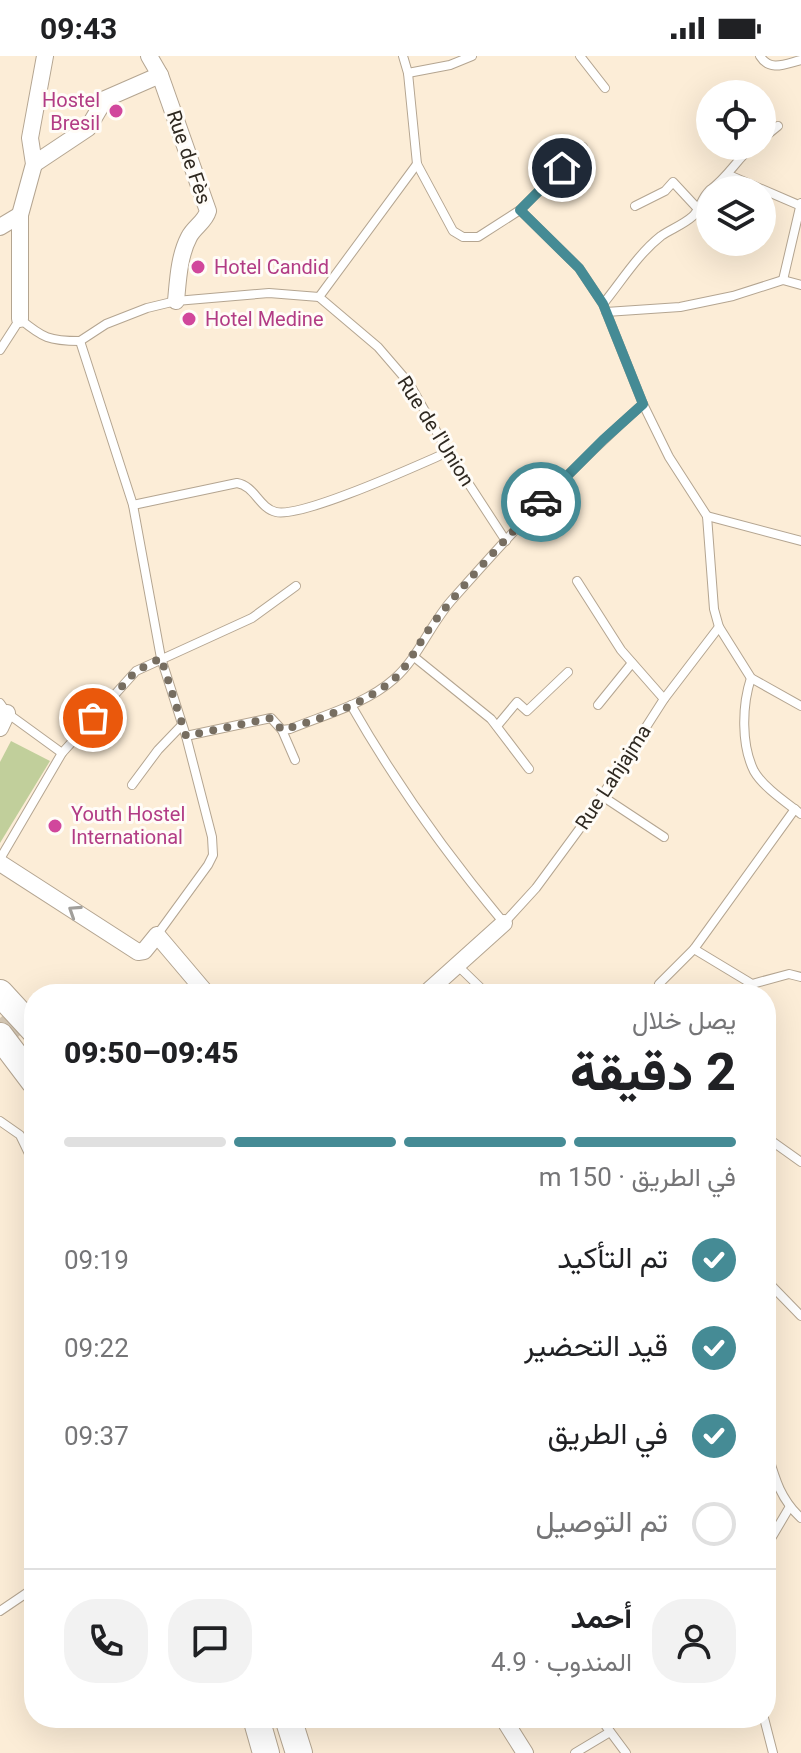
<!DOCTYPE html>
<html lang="ar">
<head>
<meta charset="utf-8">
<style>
	:root { --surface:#fff; --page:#f2f2f2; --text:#202124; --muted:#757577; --line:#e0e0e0; --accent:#458b95 }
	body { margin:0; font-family:Roboto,Vazirmatn,sans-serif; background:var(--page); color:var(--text); direction:rtl; height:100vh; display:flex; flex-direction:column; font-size:30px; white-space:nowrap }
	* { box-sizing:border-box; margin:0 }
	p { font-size:26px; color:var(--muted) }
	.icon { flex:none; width:44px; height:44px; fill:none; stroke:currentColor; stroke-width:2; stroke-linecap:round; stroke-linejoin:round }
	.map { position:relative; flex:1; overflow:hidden; direction:ltr }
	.drawer { position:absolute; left:24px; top:928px; width:752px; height:744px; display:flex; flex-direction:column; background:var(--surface); border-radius:32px; box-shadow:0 8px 32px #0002; direction:rtl }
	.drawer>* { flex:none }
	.fabs { position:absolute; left:696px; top:24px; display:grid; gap:16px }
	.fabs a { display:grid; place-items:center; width:80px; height:80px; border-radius:50%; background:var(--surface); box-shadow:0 8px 32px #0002; font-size:40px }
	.pin { position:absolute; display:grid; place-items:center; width:68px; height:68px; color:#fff; margin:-34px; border:4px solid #fff; border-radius:50%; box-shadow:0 2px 8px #0007 }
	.courier { position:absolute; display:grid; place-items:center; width:80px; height:80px; margin:-40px; border:6px solid #458b95; border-radius:50%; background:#fff; color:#222; box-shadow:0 2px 10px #0007 }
	.overview em { font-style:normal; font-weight:800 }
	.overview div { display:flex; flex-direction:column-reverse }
	.overview { display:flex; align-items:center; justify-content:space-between; height:136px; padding:0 40px }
	h1 { font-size:52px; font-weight:800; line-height:60px }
	.bar { display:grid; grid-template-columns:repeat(4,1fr); gap:12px 8px; align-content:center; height:96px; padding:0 40px }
	.bar i { height:10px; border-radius:6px; background:var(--line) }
	.bar .active { background:var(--accent) }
	.bar p { grid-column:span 4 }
	.line { display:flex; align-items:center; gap:20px; padding:0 40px; border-top:2px solid var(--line) }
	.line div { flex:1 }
	.round { display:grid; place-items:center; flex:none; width:84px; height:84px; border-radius:32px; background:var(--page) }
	ol { padding:0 40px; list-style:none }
	li { display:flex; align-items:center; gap:24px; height:88px }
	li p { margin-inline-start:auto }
	li .icon { padding:8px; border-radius:50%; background:var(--accent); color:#fff; stroke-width:4 }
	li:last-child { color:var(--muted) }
	li i { width:44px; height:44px; border:4px solid var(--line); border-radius:50% }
	.status { display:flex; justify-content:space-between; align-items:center; height:56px; padding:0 40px; background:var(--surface); direction:ltr }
	.status svg { height:22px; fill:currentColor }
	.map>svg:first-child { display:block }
	.green { fill:#c1cf9b }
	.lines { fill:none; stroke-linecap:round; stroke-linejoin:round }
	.trunk-tunnel { stroke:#d3c6b3; stroke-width:26; stroke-dasharray:26 13; stroke-linecap:butt }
	.service-casing { stroke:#b4a591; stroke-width:10 }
	.minor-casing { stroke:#b4a591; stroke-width:18 }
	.primary-casing { stroke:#b4a591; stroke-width:28 }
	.service { stroke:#fff; stroke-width:8 }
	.minor { stroke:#fff; stroke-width:16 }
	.primary { stroke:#fff; stroke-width:26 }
	.oneway { stroke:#a19f9b }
	.done { stroke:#776e61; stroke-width:8; stroke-dasharray:0 14.4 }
	.route { stroke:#458b95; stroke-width:10 }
	.hotel-dot { fill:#d1479c; stroke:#fffcf7; stroke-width:3 }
	.labels { text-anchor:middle; stroke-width:6; stroke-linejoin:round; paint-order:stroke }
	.hotel-label { font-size:20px; fill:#b23c85; stroke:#fffcf7; text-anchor:start }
	.street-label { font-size:20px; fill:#2f2921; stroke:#fffcf7 }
</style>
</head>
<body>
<div class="status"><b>09:43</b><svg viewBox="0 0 49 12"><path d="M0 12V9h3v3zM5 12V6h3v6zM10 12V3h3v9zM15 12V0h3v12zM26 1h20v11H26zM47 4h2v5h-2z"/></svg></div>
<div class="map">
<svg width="801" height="1697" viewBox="0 0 801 1697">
	<rect width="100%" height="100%" fill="#fcedd7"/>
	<path class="green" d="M11,685L50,705L0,787V706Z"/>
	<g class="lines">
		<path class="trunk-tunnel" d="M0,962L30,998"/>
		<defs>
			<g id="service">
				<path d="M403,0L408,17L417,108L453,175L463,181H478L520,154L583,91"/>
				<path d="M580,0L605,32"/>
				<path d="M760,0C770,16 785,8 801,4"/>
				<path d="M408,17L450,9L472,0"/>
				<path d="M762,83L778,70"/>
				<path d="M729,119L801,150"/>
				<path d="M710,134C729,120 736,104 753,90"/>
				<path d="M635,150L665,135L673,126L699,154"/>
				<path d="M520,154L579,212L603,248L643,348L669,401L707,460L714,553L719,571L751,622L801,650"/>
				<path d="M783,224L801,147"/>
				<path d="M319,241L417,108"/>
				<path d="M603,248C621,226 638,198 661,180C671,173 683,169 693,160C701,152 701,142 710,134"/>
				<path d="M606,256L680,251L733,240L783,224L801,229"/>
				<path d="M80,285L133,449L161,602L186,680L212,781L213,799L208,809L157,879"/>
				<path d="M80,285L106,268L147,252L176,245L269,237L319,241L378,291L409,327L448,396L506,485"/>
				<path d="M0,294L20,263C43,282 49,285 80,285"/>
				<path d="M133,449L237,427C255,430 259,452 276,456C303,462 418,409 448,396"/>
				<path d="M707,460L801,485"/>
				<path d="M577,525L621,594L664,643"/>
				<path d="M413,600L491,663L529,713"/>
				<path d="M751,622C742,649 741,689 754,715C763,731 787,747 801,758"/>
				<path d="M0,647L7,657L62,697"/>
				<path d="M351,649C395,726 447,799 504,867L536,832L589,760L664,643L719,571"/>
				<path d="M598,649L632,607"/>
				<path d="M497,670L517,646L527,655L568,616"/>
				<path d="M282,674L295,704"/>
				<path d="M186,680L271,662L282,674L290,673C324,659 366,648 394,623C418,602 430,569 451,545C512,476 574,409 643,348"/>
				<path d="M132,729L158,694L182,669"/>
				<path d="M602,740L664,781"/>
				<path d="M0,803L62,697L136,615L252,562L296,530"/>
				<path d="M694,893L752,928L789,918L801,921"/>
				<path d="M458,910L487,938"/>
				<path d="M664,938L659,928L694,893L795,753"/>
				<path d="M0,1065L20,1079L34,1108"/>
				<path d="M766,1081L801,1106"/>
				<path d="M766,1224L801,1260"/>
				<path d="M766,1392C774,1419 779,1442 801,1462"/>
				<path d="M766,1491L789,1452"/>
				<path d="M0,1555L34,1532"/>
				<path d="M600,1662L626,1697"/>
				<path d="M764,1662L773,1697"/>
				<path d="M575,1697L610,1676"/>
			</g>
			<g id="minor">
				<path d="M149,0L160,19L208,155C205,166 194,171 189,181C179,200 178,224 176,245"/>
				<path d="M34,108L88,72L105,43L160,19"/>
				<path d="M0,171L20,159"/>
				<path d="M20,263V159L34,108L30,82L45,0"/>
				<path d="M0,672L7,657"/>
				<path d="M0,807L138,896L144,895L157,879L207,938"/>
				<path d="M425,938L504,867"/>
				<path d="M503,1662L525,1697"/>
			</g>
			<g id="primary">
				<path d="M0,937L34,974"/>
				<path d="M0,980L34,1025"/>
				<path d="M256,1662L266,1697"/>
				<path d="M288,1662L299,1697"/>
			</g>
		</defs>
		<use href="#service" class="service-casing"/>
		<use href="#minor" class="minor-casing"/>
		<use href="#primary" class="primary-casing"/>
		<use href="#service" class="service"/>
		<use href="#minor" class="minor"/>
		<use href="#primary" class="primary"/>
	</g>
	<defs><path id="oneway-chevron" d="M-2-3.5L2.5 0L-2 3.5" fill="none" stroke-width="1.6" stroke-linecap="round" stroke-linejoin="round" transform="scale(2)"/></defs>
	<use class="oneway" href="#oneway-chevron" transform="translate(74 855) rotate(-147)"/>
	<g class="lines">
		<path class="done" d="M93,662L136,615L161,602L186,680L271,662L282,674L286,673C321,663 363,648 392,625C411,608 419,585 435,565C467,524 505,484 541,446"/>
		<path class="route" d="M541,446L603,384L643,348L603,248L579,212L520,154L562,112"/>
	</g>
	<g class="hotel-dot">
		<circle cx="116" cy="55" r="8"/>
		<circle cx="198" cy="211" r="8"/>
		<circle cx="189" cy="263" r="8"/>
		<circle cx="55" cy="770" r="8"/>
	</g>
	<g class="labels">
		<g class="hotel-label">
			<text x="100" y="51" text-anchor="end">Hostel<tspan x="100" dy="23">Bresil</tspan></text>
			<text x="214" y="218">Hotel Candid</text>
			<text x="205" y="270">Hotel Medine</text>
			<text x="71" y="765">Youth Hostel<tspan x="71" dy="23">International</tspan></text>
		</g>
		<g class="street-label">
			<text transform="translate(189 101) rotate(71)" y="7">Rue de Fès</text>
			<text transform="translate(436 375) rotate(58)" y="7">Rue de l'Union</text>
			<text transform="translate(613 721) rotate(-57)" y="7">Rue Lahjajma</text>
		</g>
	</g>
</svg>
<div class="fabs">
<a><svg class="icon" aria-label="locate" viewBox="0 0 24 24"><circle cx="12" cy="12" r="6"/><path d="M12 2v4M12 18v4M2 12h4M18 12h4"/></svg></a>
<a><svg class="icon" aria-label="layers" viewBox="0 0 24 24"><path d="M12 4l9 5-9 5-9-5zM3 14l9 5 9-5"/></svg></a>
</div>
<div class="pin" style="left:93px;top:662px;background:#ea580c"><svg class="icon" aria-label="bag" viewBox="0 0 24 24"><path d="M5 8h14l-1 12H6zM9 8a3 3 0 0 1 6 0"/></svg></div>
<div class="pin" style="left:562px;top:112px;background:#1f2937"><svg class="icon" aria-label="home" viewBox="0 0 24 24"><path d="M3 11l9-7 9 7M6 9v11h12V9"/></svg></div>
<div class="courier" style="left:541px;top:446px"><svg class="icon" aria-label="car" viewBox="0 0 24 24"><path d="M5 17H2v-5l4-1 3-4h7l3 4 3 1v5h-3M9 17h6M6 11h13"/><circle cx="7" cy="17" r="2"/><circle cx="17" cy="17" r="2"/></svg></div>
<section class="drawer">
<div class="overview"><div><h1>2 دقيقة</h1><p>يصل خلال</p></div><em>09:45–09:50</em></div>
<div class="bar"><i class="active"></i><i class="active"></i><i class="active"></i><i></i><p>في الطريق · 150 m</p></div>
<ol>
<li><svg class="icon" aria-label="check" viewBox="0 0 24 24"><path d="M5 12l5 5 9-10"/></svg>تم التأكيد<p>09:19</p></li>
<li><svg class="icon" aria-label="check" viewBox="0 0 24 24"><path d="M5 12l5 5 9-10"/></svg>قيد التحضير<p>09:22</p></li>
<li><svg class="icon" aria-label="check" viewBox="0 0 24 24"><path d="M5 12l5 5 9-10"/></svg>في الطريق<p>09:37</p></li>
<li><i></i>تم التوصيل</li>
</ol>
<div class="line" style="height:144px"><a class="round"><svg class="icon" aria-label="person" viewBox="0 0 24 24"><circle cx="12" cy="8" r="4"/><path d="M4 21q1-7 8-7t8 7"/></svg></a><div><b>أحمد</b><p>المندوب · 4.9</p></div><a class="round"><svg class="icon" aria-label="chat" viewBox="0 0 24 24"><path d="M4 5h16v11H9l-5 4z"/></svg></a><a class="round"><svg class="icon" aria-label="phone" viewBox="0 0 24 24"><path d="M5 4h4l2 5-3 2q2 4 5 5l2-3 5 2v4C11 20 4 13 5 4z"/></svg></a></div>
</section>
</div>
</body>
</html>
